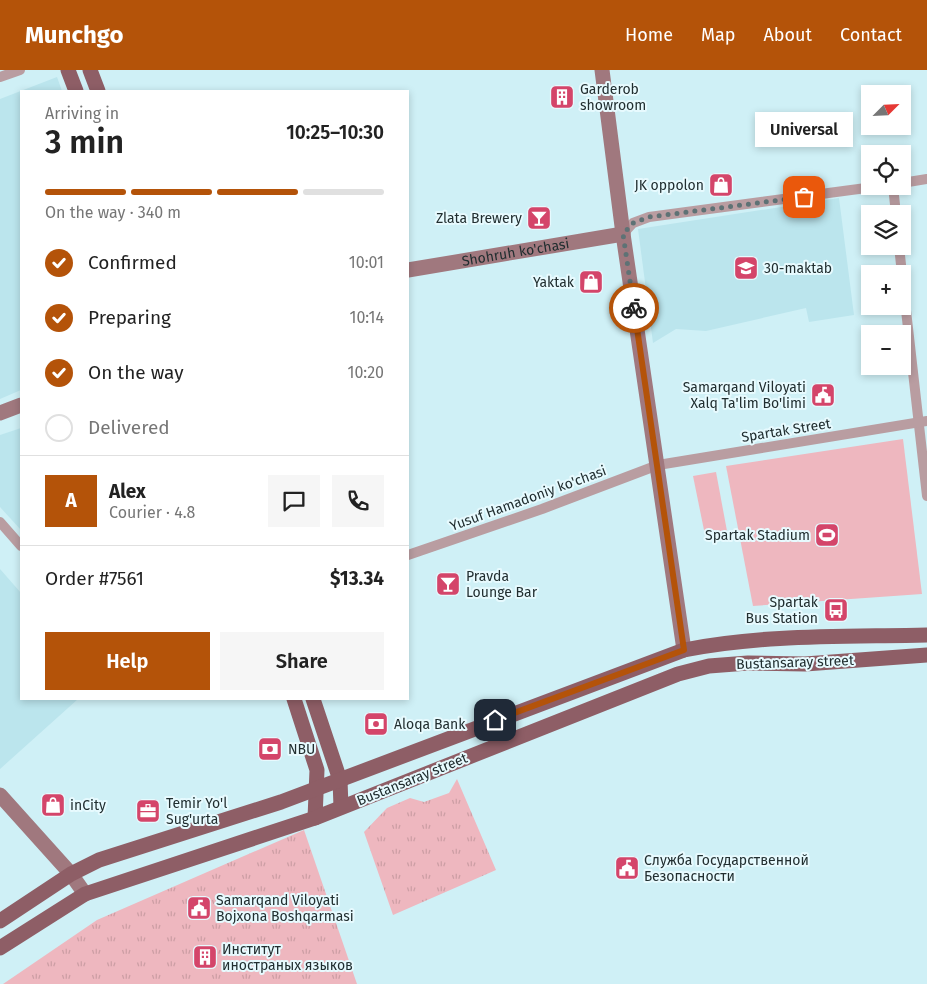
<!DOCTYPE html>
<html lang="en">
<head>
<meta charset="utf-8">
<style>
	:root { --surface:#fff; --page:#f6f6f6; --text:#222; --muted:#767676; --line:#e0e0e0; --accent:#b45309 }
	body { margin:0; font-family:"Fira Sans",sans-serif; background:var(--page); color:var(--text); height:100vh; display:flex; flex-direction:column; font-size:19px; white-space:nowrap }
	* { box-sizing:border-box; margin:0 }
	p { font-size:16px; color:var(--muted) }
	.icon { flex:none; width:28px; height:28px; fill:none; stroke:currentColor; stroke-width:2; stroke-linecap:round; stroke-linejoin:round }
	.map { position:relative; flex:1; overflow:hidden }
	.sheet { position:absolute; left:20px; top:20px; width:389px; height:610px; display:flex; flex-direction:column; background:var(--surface); border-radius:0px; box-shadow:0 2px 8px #0003 }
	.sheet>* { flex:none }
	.needle { width:32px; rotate:66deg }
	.fabs { position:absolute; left:861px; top:15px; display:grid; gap:10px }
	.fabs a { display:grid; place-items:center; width:50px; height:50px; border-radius:0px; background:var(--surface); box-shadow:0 2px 8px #0003; font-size:25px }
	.pin { position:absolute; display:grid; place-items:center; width:42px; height:42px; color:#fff; margin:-21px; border-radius:10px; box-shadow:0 2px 8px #0006 }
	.courier { position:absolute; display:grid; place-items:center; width:50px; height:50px; margin:-25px; border:4px solid #b45309; border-radius:50%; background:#fff; color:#222; box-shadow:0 1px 6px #0007 }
	.bubble { position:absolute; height:35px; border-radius:0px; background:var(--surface); box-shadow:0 2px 8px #0003; font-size:16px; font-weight:600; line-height:35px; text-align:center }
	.head em { font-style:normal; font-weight:600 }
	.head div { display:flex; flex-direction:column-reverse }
	.head { display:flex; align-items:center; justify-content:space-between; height:85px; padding:0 25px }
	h1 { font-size:32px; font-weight:600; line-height:38px }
	.bar { display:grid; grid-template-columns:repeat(4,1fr); gap:8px 5px; align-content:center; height:60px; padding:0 25px }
	.bar i { height:6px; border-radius:4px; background:var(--line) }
	.bar .selected { background:var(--accent) }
	.bar p { grid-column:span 4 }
	.line { display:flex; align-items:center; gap:12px; padding:0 25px; border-top:1px solid var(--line) }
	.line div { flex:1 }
	.round { display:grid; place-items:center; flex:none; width:52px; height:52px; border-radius:0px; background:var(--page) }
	ol { padding:0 25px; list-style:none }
	li { display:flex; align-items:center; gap:15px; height:55px }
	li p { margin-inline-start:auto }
	li .icon { padding:5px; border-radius:50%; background:var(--accent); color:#fff; stroke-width:4 }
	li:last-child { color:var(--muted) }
	li i { width:28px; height:28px; border:2px solid var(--line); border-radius:50% }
	.cta { display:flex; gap:10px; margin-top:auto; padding:10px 25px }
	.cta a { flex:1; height:58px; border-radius:0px; background:var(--accent); color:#fff; font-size:20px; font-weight:600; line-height:58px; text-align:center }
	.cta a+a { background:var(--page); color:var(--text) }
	header { display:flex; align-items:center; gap:30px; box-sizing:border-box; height:70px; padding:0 25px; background:var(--accent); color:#fff }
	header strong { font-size:24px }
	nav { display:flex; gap:28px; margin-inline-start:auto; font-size:18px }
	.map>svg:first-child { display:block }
	.built { fill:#bbe5ed }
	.park { fill:url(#park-tufts) }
	.garden { fill:#eeb7bf }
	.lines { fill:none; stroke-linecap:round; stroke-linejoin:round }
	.street { stroke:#b99da1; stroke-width:10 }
	.secondary { stroke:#a0787e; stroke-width:15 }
	.primary { stroke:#8e5e66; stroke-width:15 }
	.done { stroke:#5e7275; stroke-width:5; stroke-dasharray:0 9 }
	.route { stroke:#b45309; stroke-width:6 }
	.labels { text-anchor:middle; stroke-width:4; stroke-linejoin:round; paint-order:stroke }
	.poi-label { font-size:14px; fill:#212e30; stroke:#e7fafe; text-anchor:start }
	.street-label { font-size:14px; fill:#212e30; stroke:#e7fafe }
</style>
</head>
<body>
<header>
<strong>Munchgo</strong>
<nav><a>Home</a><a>Map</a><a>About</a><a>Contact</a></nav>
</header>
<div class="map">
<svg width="927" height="914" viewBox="0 0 927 914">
	<defs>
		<pattern id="park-tufts" width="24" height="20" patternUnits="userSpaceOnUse" patternTransform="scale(1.25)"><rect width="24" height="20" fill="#eeb7bf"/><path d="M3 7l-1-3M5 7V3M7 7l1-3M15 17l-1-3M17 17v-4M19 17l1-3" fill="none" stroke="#cc9ea4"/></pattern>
	</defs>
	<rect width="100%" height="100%" fill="#cff0f6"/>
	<g class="built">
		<path d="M57,7L62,21H21V320L0,329V29Z"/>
		<path d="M839,128L854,245L809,252L806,238L706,261L676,259L653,273L638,159Z"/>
		<path d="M21,358V460L0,437V365Z"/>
		<path d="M0,499L21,523V629H78L0,699Z"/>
	</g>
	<g class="park">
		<path d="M457,709L496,800L393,845L364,762L387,738L410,728L424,732L449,723Z"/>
		<path d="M304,760L357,914H3L97,850Z"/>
	</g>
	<g class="garden">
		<path d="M903,369L922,524L753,536L726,396Z"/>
		<path d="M716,402L727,461L705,465L693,406Z"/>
	</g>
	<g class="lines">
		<g class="street">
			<path d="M0,7L20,0"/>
			<path d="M902,113L927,109"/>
			<path d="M893,116L896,144"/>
			<path d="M623,164L633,153L649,147L881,116"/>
			<path d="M899,176L902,204"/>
			<path d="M902,205L927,426"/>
			<path d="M0,452L21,476"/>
			<path d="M408,485L542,439L658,395L927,351"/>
		</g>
		<g class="secondary">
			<path d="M602,0L623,164L684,580"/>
			<path id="s1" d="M408,200L623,164"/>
			<path d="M0,343L21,335"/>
			<path d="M0,725L71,804L85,824"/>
		</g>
		<g class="primary">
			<path d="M68,0L76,21"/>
			<path d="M90,0L98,21"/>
			<path d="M294,629L317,700L315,748"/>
			<path d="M313,629L340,710L341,737"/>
			<path d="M0,851L71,804L99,790L281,732L684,580C764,564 846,567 927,565"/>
			<path d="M0,878L85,824L315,748L678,604L709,596L748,593L805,594L927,585"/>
		</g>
	</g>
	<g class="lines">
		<path class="done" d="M634,238L623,164L633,153L649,147L804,127"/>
		<path class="route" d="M495,650L684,580L634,238"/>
	</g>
	<defs>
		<symbol id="building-square" viewBox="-11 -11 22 22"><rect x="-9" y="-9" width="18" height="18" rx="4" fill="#d4456a" stroke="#e7fafe"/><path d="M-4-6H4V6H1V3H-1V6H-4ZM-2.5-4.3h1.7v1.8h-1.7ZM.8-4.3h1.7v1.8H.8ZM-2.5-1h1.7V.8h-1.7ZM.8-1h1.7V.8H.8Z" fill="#fff"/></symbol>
		<symbol id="shop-square" viewBox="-11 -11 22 22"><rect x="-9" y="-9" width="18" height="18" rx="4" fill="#d4456a" stroke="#e7fafe"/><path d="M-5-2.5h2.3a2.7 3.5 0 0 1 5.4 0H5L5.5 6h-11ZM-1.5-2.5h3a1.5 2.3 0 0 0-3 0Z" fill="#fff"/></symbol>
		<symbol id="bar-square" viewBox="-11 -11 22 22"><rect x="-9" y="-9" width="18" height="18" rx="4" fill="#d4456a" stroke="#e7fafe"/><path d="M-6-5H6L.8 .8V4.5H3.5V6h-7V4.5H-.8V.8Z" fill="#fff"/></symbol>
		<symbol id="school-square" viewBox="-11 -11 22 22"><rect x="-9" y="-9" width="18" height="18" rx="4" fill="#d4456a" stroke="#e7fafe"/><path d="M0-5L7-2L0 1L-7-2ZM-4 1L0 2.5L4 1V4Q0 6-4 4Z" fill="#fff"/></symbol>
		<symbol id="civic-square" viewBox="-11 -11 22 22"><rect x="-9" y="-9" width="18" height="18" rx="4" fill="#d4456a" stroke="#e7fafe"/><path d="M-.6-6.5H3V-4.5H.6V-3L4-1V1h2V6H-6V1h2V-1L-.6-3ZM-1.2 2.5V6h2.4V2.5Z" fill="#fff"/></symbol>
		<symbol id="stadium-square" viewBox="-11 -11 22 22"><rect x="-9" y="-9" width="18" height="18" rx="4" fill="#d4456a" stroke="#e7fafe"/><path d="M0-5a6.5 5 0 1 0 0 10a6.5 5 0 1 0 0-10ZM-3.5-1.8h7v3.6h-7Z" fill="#fff"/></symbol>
		<symbol id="bus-square" viewBox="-11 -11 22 22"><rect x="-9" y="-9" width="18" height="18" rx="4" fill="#d4456a" stroke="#e7fafe"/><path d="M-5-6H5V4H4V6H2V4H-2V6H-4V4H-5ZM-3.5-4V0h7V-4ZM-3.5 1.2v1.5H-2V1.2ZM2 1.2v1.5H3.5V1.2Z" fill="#fff"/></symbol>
		<symbol id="bank-square" viewBox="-11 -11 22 22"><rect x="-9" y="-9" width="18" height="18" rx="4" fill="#d4456a" stroke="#e7fafe"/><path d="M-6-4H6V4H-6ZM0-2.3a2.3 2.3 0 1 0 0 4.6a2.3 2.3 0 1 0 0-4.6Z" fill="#fff"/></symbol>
		<symbol id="office-square" viewBox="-11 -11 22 22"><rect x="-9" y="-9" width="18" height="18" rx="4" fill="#d4456a" stroke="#e7fafe"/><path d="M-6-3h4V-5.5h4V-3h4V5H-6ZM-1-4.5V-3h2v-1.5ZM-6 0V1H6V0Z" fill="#fff"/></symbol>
	</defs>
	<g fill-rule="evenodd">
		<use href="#building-square" x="548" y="13" width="28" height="28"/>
		<use href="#shop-square" x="707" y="101" width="28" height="28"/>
		<use href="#bar-square" x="525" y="134" width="28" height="28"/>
		<use href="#school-square" x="732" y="184" width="28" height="28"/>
		<use href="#shop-square" x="577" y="198" width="28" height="28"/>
		<use href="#civic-square" x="809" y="311" width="28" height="28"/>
		<use href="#stadium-square" x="813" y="451" width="28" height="28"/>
		<use href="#bar-square" x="434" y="500" width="28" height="28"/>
		<use href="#bus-square" x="822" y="526" width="28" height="28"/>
		<use href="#bank-square" x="362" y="640" width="28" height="28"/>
		<use href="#bank-square" x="256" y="665" width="28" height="28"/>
		<use href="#shop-square" x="39" y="721" width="28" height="28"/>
		<use href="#office-square" x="134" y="727" width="28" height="28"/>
		<use href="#civic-square" x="613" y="784" width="28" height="28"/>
		<use href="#civic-square" x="185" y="824" width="28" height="28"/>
		<use href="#building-square" x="191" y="873" width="28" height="28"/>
	</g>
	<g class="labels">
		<g class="poi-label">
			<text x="580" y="24">Garderob<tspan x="580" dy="16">showroom</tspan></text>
			<text x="704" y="120" text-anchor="end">JK oppolon</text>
			<text x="522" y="153" text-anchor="end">Zlata Brewery</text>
			<text x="764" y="203">30-maktab</text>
			<text x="574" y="217" text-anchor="end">Yaktak</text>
			<text x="806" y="322" text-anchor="end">Samarqand Viloyati<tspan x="806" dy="16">Xalq Ta'lim Bo'limi</tspan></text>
			<text x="810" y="470" text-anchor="end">Spartak Stadium</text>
			<text x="466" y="511">Pravda<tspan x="466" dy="16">Lounge Bar</tspan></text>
			<text x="818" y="537" text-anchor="end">Spartak<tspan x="818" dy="16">Bus Station</tspan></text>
			<text x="394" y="659">Aloqa Bank</text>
			<text x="288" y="684">NBU</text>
			<text x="166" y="738">Temir Yo'l<tspan x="166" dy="16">Sug'urta</tspan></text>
			<text x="70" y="740">inCity</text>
			<text x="644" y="795">Служба Государственной<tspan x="644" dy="16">Безопасности</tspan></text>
			<text x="216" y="835">Samarqand Viloyati<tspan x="216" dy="16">Bojxona Boshqarmasi</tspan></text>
			<text x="222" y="884">Институт<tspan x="222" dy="16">иностраных языков</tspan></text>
		</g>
		<g class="street-label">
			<text dy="5" stroke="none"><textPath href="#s1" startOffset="109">Shohruh ko'chasi</textPath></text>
			<text transform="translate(786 360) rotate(-9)" y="5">Spartak Street</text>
			<text transform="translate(528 428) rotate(-20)" y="5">Yusuf Hamadoniy ko'chasi</text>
			<text transform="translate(795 592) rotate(-2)" y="5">Bustansaray street</text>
			<text transform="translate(412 709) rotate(-22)" y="5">Bustansaray street</text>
		</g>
	</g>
</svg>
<div class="fabs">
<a><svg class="needle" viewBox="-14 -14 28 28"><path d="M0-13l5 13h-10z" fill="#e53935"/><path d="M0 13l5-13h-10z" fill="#767676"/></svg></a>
<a><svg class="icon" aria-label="locate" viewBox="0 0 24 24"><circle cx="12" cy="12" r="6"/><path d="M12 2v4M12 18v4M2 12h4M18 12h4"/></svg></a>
<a><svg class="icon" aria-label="layers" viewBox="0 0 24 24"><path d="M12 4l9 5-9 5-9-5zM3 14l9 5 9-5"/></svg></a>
<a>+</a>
<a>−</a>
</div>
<div class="pin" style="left:804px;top:127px;background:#ea580c"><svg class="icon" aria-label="bag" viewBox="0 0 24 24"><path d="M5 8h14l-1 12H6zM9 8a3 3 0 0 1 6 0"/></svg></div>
<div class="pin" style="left:495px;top:650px;background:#1f2937"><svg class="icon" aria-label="home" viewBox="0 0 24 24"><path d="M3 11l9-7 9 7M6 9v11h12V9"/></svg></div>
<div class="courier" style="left:634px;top:238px"><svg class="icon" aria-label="bike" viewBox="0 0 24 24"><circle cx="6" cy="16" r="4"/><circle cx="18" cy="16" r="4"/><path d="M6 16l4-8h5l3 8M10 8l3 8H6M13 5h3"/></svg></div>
<div class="bubble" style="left:755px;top:42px;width:98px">Universal</div>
<section class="sheet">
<div class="head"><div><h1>3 min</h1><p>Arriving in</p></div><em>10:25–10:30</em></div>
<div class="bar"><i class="selected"></i><i class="selected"></i><i class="selected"></i><i></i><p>On the way · 340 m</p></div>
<ol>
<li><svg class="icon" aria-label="check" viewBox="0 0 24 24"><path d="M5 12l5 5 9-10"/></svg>Confirmed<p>10:01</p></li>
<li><svg class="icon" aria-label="check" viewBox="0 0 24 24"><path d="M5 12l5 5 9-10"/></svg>Preparing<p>10:14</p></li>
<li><svg class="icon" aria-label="check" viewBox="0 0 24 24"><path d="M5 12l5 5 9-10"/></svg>On the way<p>10:20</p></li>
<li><i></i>Delivered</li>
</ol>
<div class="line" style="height:90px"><b class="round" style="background:var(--accent);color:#fff">A</b><div><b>Alex</b><p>Courier · 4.8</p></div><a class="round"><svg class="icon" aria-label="chat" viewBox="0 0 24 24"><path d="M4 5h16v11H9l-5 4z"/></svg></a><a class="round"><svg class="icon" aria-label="phone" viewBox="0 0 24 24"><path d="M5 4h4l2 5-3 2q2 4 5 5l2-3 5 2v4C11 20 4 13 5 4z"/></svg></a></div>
<div class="line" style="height:65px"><div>Order #7561</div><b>$13.34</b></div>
<div class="cta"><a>Help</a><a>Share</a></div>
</section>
</div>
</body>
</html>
